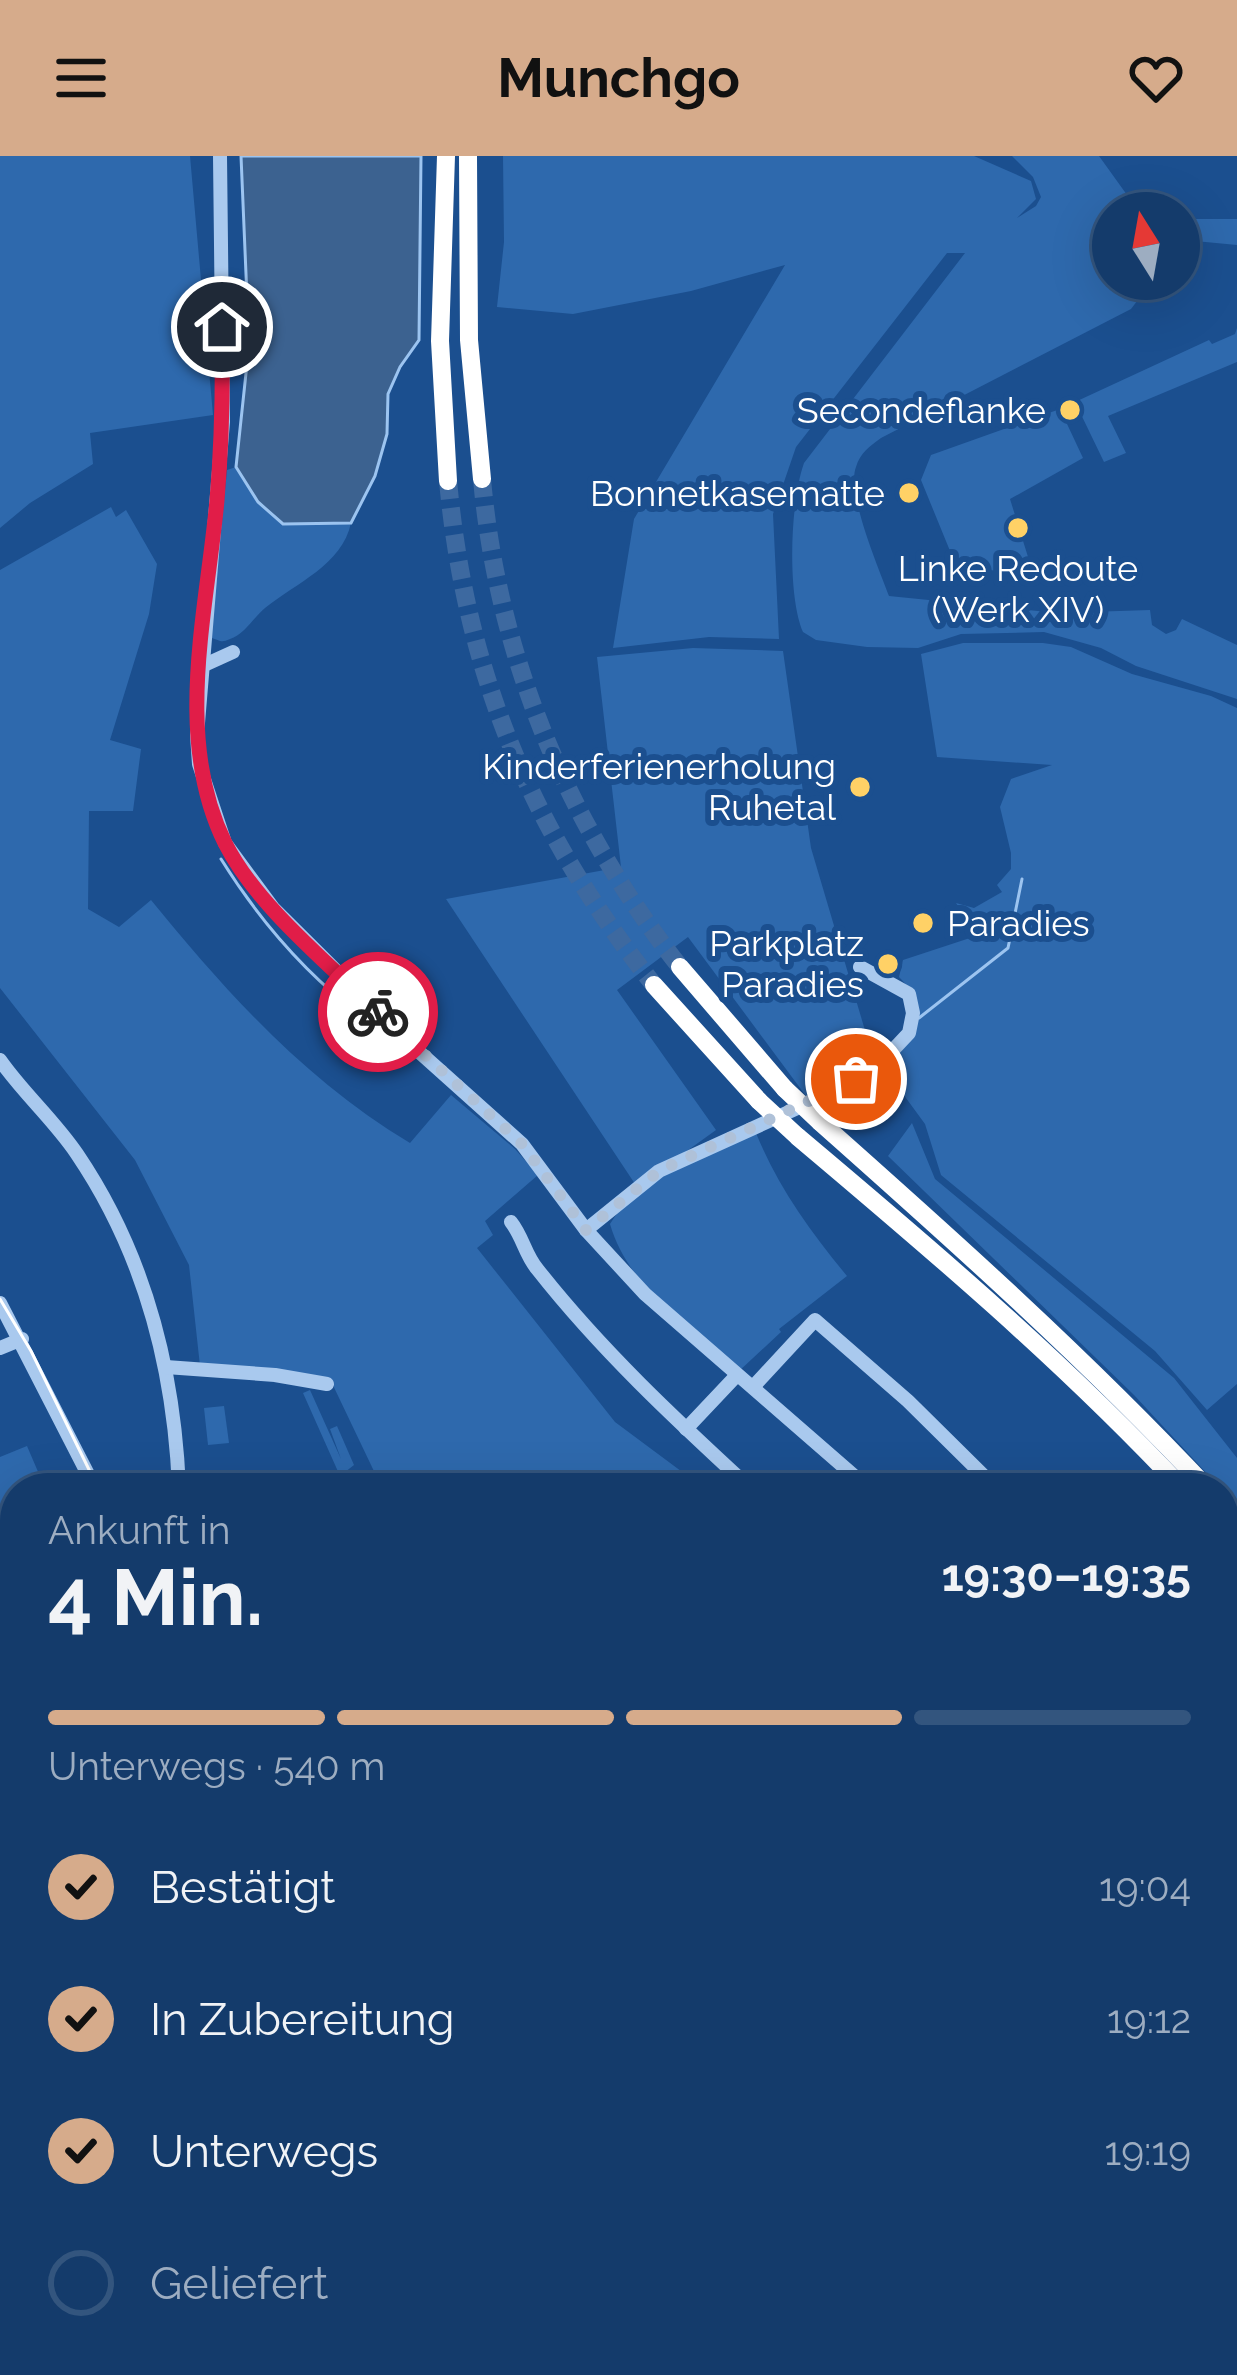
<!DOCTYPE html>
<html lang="de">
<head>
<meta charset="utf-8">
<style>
	:root { --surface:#143b6b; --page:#1d4271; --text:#f1f3f6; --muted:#9dadc1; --line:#33557e; --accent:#d6ab8b }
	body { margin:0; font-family:Raleway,sans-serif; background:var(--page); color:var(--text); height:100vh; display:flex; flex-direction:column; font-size:45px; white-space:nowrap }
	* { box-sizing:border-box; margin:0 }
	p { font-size:39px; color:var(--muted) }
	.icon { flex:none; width:66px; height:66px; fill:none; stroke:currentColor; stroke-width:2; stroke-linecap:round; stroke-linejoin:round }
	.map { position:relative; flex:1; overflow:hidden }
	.drawer { position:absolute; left:0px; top:1317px; width:1239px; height:903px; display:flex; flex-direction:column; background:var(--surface); border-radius:48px 48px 0 0; box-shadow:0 12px 48px #0002,0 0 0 3px var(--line) }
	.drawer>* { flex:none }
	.needle { width:78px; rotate:349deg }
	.buttons { position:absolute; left:1092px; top:36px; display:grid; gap:24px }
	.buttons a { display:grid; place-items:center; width:108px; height:108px; border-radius:50%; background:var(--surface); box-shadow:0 12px 48px #0002,0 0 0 3px var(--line); font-size:60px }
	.pin { position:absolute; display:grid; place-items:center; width:102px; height:102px; color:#fff; margin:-51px; border:6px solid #fff; border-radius:50%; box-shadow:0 3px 12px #0007 }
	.courier { position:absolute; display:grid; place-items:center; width:120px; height:120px; margin:-60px; border:9px solid #e11d48; border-radius:50%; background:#fff; color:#222; box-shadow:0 3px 15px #0007 }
	.headline em { font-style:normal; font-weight:700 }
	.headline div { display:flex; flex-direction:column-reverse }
	.headline { display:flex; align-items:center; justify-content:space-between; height:204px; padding:0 48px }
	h1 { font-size:78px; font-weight:700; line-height:90px }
	.bar { display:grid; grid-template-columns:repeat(4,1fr); gap:18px 12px; align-content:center; height:144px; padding:0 48px }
	.bar i { height:15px; border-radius:9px; background:var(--line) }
	.bar .current { background:var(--accent) }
	.bar p { grid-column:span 4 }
	ol { padding:0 48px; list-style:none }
	li { display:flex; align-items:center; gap:36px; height:132px }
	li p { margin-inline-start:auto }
	li .icon { padding:12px; border-radius:50%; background:var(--accent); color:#111; stroke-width:4 }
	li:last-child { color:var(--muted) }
	li i { width:66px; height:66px; border:6px solid var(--line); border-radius:50% }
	header { display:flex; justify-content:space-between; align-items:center; height:156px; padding:0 48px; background:var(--accent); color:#111; font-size:54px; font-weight:700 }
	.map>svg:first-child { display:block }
	.green { fill:#2e69ad }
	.water { fill:#3c6290; stroke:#9cc4f0; stroke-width:3 }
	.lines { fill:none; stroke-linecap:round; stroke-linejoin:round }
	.stream { stroke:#9cc4f0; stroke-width:3 }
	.highway-tunnel { stroke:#3d69a0; stroke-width:18; stroke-dasharray:18 9; stroke-linecap:butt }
	.minor { stroke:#a9c9ee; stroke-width:14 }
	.highway { stroke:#fff; stroke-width:18 }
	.tram { stroke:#fff; stroke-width:3 }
	.rail-casing { stroke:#fff; stroke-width:8 }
	.rail { stroke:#1b4f8f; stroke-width:3; stroke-dasharray:9; stroke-linecap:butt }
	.highway-bridge { stroke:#fff; stroke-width:18 }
	.done { stroke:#afc1d8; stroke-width:12; stroke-dasharray:0 21.6 }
	.route { stroke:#e11d48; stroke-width:15 }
	.poi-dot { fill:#ffd166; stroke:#1b4f8f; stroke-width:4.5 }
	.labels { text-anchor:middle; stroke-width:12; stroke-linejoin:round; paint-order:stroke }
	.poi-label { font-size:36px; fill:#fff; stroke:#1b4f8f; text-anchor:end }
</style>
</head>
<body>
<header><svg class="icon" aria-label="menu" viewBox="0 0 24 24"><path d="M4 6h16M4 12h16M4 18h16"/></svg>Munchgo<svg class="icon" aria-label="heart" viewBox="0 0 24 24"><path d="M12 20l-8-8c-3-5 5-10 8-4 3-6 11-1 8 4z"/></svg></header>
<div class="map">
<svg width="1237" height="2219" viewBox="0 0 1237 2219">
	<rect width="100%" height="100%" fill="#1b4f8f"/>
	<g class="green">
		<path d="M0,0H190L213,259L90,277L93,308L30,347L0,372Z"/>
		<path d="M503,0H974L1031,25L1036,43L1017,62L1036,50L1041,41L1033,21L1012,0H1099L1140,57H1113V123H1154L1131,153L881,282C870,290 860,297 856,311C846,336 879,413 889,440L1057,457L1150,454L1152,469L1166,478L1176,474L1182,463L1237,489V543L1136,510L1101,492L1044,476L961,478L918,492L867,491L816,484L803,476C787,439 790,346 804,307L965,97H947L796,291L773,358L779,483L709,481L613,492L634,363L785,109L691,135L573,158L497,151L504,86Z"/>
		<path d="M1179,63H1237V89L1195,85L1179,90Z"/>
		<path d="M1237,172V206L1108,260L1126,297L1104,306L1075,246L1209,184L1212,188L1235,178Z"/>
		<path d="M1060,253L1083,302L1010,343L1033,417L957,412L921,324L931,299Z"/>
		<path d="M236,311L258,346L283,368L351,367C342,409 296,427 265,452C254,461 244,479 230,483C221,487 221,485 212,482V467L227,314Z"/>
		<path d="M111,351L116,361L126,354L157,408L149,458L110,584L141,593L133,655H89L88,753L119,771L151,744C227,837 306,925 410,987L451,939L515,993L538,1019L485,1065L493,1079L477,1092L615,1266L693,1324L691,1332H382L330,1223L200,1210L189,1109L135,1004L0,832V414Z"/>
		<path d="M963,487H1043L1071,491L1132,518L1211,540L1237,552V1228L1207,1254L1155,1195L941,1019L925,968L884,912C916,884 913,876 913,836L899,821L903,804L973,781L970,767L956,747L974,752L1002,736L997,729L1011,713V697L1000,651L1011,623L1052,609L937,601L921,498Z"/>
		<path d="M693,492L783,495L811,692L872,898L806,940L688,781L617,834L716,974L637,1031L446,743L621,711L597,501Z"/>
		<path d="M912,967L935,1023L1174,1222L1237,1302V1350L1134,1239L888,1000Z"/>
		<path d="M756,977C778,1031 810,1075 847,1120L779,1173L781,1176L738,1216C692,1174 628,1131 610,1068C639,1019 707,999 756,977Z"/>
		<path d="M310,1234L341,1303L330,1273L337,1270L354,1309L340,1320L303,1237Z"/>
		<path d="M224,1250L229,1287L208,1289L204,1252Z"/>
		<path d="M27,1290L45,1332H15V1407H0V1301Z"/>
		<path d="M1224,1432L1237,1447V1557L1224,1551Z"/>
		<path d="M0,1733H15V1909L8,1911L15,1936V2025L0,2030Z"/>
	</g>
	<path class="water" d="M241,0H421L419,184L400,211L388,238L387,278L375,320L351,367L283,368L258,346L236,311L249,189Z"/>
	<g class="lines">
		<g class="stream">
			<path d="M221,703C264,772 320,834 388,879"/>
			<path d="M919,862L1008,792L1022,723"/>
		</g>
		<g class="highway-tunnel">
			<path d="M482,323C498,503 569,670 680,811"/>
			<path d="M448,325C466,520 533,677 654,829"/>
		</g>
		<g class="minor">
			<path d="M220,0L223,266L197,579L199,608L225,687L273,752L407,885L522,988L586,1074L645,1138L868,1332"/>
			<path d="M200,511L233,496"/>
			<path d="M0,904C23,937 54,964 77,998C144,1097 174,1212 179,1332"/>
			<path d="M511,1066C523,1081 525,1099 538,1114C601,1194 675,1263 750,1332"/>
			<path d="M586,1074L659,1015L835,935L877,911L909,877L913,857L909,838L860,811"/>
			<path d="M0,1147L95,1332"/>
			<path d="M0,1192L22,1183"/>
			<path d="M166,1211L275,1219L327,1228"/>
			<path d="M753,1231L815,1164L908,1245L996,1332"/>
			<path d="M686,1273L737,1219"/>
			<path d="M0,1518L15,1517"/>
			<path d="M1224,1562L1237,1567"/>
			<path d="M1224,1611L1237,1609"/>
			<path d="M1224,1625L1237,1623"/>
			<path d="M0,1688L15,1687"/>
			<path d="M0,2079L15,2073"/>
			<path d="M81,2219L101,2205"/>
		</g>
		<g class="highway">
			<path d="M446,0L440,185L448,325"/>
			<path d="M468,0L469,184L482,323"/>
			<path d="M680,811L785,933"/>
			<path d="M654,829L759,945"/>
			<path d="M820,966C953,1084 1085,1202 1207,1332"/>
			<path d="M798,981C931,1093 1063,1205 1182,1332"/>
			<path d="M1224,1352L1237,1367"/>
			<path d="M1224,1379L1237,1394"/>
			<path d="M1224,1635L1237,1634"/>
		</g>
		<g class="tram">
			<path d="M0,1143L31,1195L98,1332"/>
			<path d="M1224,1625L1237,1622"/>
		</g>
		<defs>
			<g id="rail">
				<path d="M1224,1666L1237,1664"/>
				<path d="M1224,1718L1237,1717"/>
				<path d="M1224,1782L1237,1777"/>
				<path d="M141,2219L162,2205"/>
				<path d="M252,2219L269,2205"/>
				<path d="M407,2219L433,2205"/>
			</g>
		</defs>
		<use href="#rail" class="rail-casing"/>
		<use href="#rail" class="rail"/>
		<g class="highway-bridge">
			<path d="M785,933L820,966"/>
			<path d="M759,945L798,981"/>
		</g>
	</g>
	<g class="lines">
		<path class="done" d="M378,856L522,988L586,1074L659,1015L856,923"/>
		<path class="route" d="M222,171C223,229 222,286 217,344C207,455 173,582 225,687C256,749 328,807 378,856"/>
	</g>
	<g class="poi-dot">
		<circle cx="1070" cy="254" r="12"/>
		<circle cx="909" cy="337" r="12"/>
		<circle cx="1018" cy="372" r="12"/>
		<circle cx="860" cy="631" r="12"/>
		<circle cx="923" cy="767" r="12"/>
		<circle cx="888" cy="808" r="12"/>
	</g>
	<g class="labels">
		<g class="poi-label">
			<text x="1046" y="267">Secondeflanke</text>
			<text x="885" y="350">Bonnetkasematte</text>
			<text x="1018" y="425" text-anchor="middle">Linke Redoute<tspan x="1018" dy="41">(Werk XIV)</tspan></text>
			<text x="836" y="623">Kinderferienerholung<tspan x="836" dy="41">Ruhetal</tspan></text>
			<text x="947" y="780" text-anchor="start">Paradies</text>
			<text x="864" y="800">Parkplatz<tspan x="864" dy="41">Paradies</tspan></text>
		</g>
	</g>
</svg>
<div class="buttons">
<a><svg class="needle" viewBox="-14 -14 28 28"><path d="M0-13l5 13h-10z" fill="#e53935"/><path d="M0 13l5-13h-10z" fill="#9dadc1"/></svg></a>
</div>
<div class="pin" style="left:856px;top:923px;background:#ea580c"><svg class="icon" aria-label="bag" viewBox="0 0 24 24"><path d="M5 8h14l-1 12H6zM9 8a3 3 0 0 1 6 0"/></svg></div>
<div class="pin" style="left:222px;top:171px;background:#1f2937"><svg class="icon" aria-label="home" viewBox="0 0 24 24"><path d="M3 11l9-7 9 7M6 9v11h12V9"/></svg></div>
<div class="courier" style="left:378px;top:856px"><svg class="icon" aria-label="bike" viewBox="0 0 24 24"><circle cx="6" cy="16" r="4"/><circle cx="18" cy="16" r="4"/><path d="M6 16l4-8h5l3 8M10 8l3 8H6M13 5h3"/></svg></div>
<section class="drawer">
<div class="headline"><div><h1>4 Min.</h1><p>Ankunft in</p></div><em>19:30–19:35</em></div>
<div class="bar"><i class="current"></i><i class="current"></i><i class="current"></i><i></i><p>Unterwegs · 540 m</p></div>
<ol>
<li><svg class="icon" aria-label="check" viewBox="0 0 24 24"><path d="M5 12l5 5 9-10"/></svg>Bestätigt<p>19:04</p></li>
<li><svg class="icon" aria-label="check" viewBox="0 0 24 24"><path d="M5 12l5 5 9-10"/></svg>In Zubereitung<p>19:12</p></li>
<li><svg class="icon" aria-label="check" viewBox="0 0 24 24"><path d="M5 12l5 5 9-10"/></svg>Unterwegs<p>19:19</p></li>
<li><i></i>Geliefert</li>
</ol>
</section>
</div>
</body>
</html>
